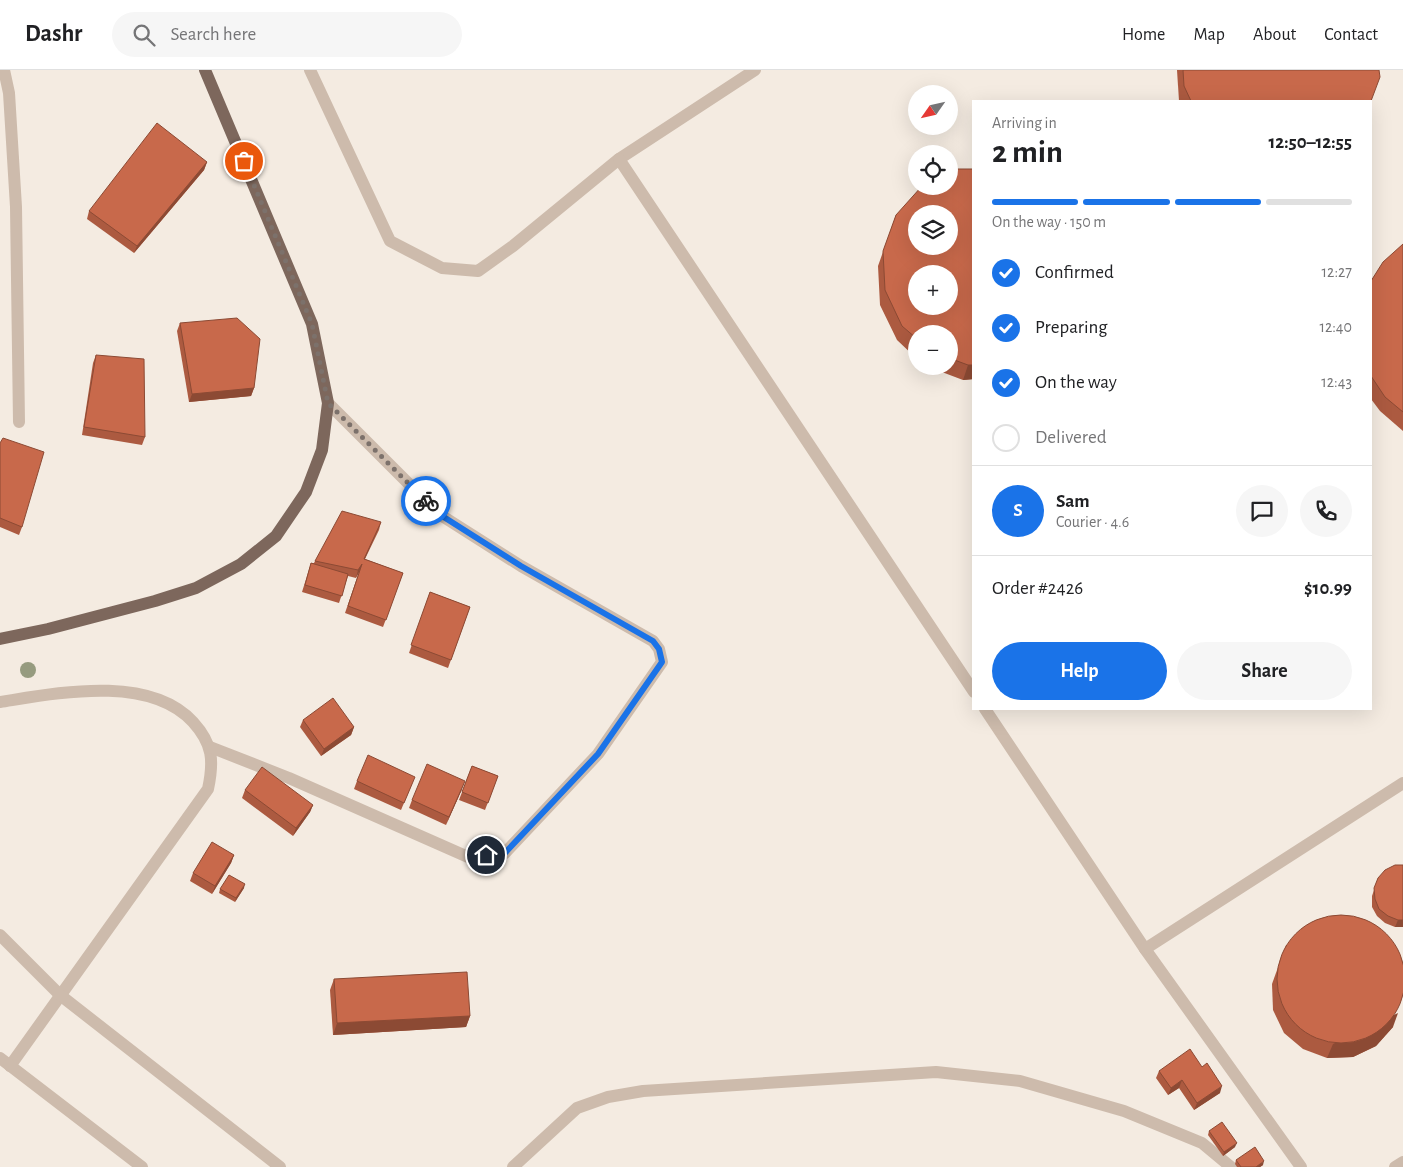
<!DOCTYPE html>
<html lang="en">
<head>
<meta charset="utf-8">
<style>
	:root { --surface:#fff; --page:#f6f6f6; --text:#202124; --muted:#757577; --line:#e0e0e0; --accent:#1a73e8 }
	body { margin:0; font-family:"Alegreya Sans",sans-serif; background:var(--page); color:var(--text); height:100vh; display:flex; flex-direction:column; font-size:19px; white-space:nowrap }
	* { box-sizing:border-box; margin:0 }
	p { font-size:16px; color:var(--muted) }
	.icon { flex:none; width:28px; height:28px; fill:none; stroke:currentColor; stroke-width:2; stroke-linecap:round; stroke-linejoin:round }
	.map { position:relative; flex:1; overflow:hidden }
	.panel { position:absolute; left:972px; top:30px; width:400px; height:610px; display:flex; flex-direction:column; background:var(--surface); border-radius:0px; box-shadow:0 5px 20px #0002 }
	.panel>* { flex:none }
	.needle { width:32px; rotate:236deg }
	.controls { position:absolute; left:908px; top:15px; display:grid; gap:10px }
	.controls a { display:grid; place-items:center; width:50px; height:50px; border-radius:50%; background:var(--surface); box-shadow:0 5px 20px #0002; font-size:25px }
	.pin { position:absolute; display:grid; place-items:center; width:42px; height:42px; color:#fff; margin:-21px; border:2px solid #fff; border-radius:50%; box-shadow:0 1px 5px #0007 }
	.courier { position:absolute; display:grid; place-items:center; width:50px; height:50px; margin:-25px; border:4px solid #1a73e8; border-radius:50%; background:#fff; color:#222; box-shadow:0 1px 6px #0007 }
	.headline em { font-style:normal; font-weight:700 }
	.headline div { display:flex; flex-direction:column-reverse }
	.headline { display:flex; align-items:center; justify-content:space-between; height:85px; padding:0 20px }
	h1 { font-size:32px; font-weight:700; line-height:38px }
	.bar { display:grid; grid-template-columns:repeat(4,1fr); gap:8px 5px; align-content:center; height:60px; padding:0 20px }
	.bar i { height:6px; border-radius:4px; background:var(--line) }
	.bar .active { background:var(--accent) }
	.bar p { grid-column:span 4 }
	.line { display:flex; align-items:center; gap:12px; padding:0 20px; border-top:1px solid var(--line) }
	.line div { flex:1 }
	.round { display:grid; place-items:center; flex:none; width:52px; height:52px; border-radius:26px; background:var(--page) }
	ol { padding:0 20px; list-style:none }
	li { display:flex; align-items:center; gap:15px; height:55px }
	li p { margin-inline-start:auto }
	li .icon { padding:5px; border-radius:50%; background:var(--accent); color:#fff; stroke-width:4 }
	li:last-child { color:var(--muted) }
	li i { width:28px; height:28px; border:2px solid var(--line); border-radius:50% }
	.action { display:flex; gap:10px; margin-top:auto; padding:10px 20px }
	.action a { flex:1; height:58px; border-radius:30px; background:var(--accent); color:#fff; font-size:20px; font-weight:700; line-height:58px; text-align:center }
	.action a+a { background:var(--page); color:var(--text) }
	header { display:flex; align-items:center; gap:30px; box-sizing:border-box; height:70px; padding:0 25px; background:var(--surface); border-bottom:1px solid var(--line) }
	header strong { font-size:24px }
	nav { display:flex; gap:28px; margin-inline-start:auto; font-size:18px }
	.search { width:350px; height:45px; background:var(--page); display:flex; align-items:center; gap:12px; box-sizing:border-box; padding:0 18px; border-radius:28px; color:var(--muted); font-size:19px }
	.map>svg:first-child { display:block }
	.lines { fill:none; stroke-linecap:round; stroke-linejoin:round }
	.minor { stroke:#cdbbac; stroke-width:12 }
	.major { stroke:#7d675c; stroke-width:12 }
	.tree { fill:#969b7f }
	.wall { fill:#ac5a40 }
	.shaded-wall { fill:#8c4a34 }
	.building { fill:#c8694b; stroke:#8c4a34; fill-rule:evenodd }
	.done { stroke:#7c716b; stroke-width:5; stroke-dasharray:0 9 }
	.route { stroke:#1a73e8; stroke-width:6 }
</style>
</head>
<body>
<header>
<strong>Dashr</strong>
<div class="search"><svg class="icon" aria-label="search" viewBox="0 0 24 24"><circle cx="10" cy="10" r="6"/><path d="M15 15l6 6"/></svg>Search here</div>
<nav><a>Home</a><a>Map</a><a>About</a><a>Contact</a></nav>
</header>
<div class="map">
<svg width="1403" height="1097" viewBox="0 0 1403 1097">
	<rect width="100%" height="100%" fill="#f4ebe1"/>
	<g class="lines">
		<g class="minor">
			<path d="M4,0L9,23L16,137L19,352"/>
			<path d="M310,0L390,171L442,198L478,201L513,176L619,89L755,0"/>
			<path d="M619,89L974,622"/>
			<path d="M0,632C57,623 149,604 193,652C213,674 214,691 208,719L10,996"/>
			<path d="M985,639L1145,879L1301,1097"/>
			<path d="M210,677L289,708L468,787L504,784L598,684L662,592L659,579L653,571L521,496L439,444L328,333"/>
			<path d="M0,865L60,925L280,1097"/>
			<path d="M1145,879L1403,713"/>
			<path d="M0,988L142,1097"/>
			<path d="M513,1097L577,1038L608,1027L643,1021L936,1002L1020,1011L1124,1041L1202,1073L1231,1097"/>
			<path d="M1395,1097L1403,1092"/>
		</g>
		<path class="major" d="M0,569L48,559L155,531L196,518L241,494L276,466L306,422L322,380L328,333L312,254L205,0"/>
	</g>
	<circle class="tree" cx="28" cy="600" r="8"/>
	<g class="wall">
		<path d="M1177,0H1379L1371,31H1179Z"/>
		<path d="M207,92L204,100L134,183L87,149L89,141Z"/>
		<path d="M974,99V309L963,310L926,296H949V264H916V288L897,270L880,235L878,196L896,145Z"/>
		<path d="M1403,174V361L1380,341L1371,329V211Z"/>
		<path d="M180,253L254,318L251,326L189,332L177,261Z"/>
		<path d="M96,285L145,367L142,375L82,365L93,293Z"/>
		<path d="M0,373L22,457L19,465L0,457Z"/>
		<path d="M381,452L379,460L365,489L403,503L383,557L345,543L359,502L356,508L348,506L339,533L302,522L311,493H314L315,491Z"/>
		<path d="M430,522L470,537L448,598L409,583Z"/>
		<path d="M303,650L354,657L351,665L321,686L300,657Z"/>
		<path d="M472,696L498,706L485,740L459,730Z"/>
		<path d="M357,711L412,714L401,740L354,719Z"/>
		<path d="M462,719L446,755L409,738L412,730Z"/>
		<path d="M245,720L313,735L310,742L293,766L242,728Z"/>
		<path d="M234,785L231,793L212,824L190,811L193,803Z"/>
		<path d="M1403,795V857H1395L1385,853L1377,846L1372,837V826L1378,808Z"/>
		<path d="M244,818L235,832L219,823L220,819Z"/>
		<path d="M1286,875L1393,957L1376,976L1353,987L1327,988L1303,979L1284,963L1273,940L1272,914Z"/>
		<path d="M334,909L470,946L466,957L333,965L330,920Z"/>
		<path d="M1202,997L1220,1023L1194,1040L1179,1018L1168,1025L1156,1008L1159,1001Z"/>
		<path d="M1209,1061L1235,1077L1223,1086L1208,1065Z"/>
		<path d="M1236,1090L1263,1095L1260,1097H1237L1235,1094Z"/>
	</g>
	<g class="shaded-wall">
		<path d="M207,92L204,100L134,183L137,176Z"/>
		<path d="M968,295H974V309L963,310Z"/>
		<path d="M254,318L251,326L189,332L192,324Z"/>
		<path d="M381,452L359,502L356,508L358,500Z"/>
		<path d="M354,657L351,665L321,686L324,679Z"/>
		<path d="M465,711L462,719L446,755L449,747Z"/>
		<path d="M313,735L310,742L293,766L296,758Z"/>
		<path d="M234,785L231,793L212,824L215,816Z"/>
		<path d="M245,814L244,818L235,832L236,828Z"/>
		<path d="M1398,850H1403V857H1395Z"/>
		<path d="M1398,943L1393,957L1376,976L1353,987L1327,988L1333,974Z"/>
		<path d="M470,946L466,957L333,965L337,953Z"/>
		<path d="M1182,1010L1179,1018L1168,1025L1171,1018Z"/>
		<path d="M1222,1016L1220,1023L1194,1040L1197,1033Z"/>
		<path d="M1237,1073L1235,1077L1223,1086L1224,1082Z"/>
		<path d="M1264,1091L1263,1095L1260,1097H1256Z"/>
	</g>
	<g class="building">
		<path d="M1183,0H1379L1380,7L1371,31H1191L1184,16Z"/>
		<path d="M157,53L207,92L137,176L89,141Z"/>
		<path d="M958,99H974V295H968L949,288V264H916V268L902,256L885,220L883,181L896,145L922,116H949V104ZM916,144H949V176H916ZM916,204H949V236H916Z"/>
		<path d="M1403,174V342L1385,327L1371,306V211L1383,192Z"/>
		<path d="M237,248L260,269L254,318L192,324L180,253Z"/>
		<path d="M96,285L144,289L145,367L84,357Z"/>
		<path d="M3,368L44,382L22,457L0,448V373Z"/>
		<path d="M342,441L381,452L364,489L403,503L386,550L348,536L362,494L358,500L315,491Z"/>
		<path d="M311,493L348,504L342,526L305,515Z"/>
		<path d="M430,522L470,537L451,590L411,575Z"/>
		<path d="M333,628L354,657L324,679L303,650Z"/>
		<path d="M368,685L415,707L404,733L357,711Z"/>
		<path d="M427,694L465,711L449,747L412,730Z"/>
		<path d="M472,696L498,706L488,733L462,722Z"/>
		<path d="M262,697L313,735L296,758L245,720Z"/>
		<path d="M212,772L234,785L215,816L193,803Z"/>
		<path d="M1395,795H1403V850H1398L1388,846L1379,839L1375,829L1374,818L1378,808L1385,800Z"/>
		<path d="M229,805L245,814L236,828L220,819Z"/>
		<circle cx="1341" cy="909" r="64"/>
		<path d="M467,902L470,946L337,953L334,909Z"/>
		<path d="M1190,979L1202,997L1207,993L1222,1016L1197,1033L1182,1010L1171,1018L1159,1001Z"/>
		<path d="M1222,1052L1237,1073L1224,1082L1209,1061Z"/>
		<path d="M1255,1077L1264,1091L1256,1097H1241L1236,1090Z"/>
	</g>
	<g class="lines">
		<path class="done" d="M244,91L312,254L328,333L426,431"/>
		<path class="route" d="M426,431L439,444L521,496L653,571L659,579L662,592L598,684L504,784L486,785"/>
	</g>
</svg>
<div class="controls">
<a><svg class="needle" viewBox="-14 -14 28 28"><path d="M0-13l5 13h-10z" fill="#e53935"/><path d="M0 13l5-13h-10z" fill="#757577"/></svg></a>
<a><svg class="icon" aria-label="locate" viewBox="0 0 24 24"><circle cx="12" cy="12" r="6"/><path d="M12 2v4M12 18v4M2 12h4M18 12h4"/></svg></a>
<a><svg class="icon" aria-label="layers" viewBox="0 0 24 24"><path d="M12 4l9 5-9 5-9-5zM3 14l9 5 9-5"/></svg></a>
<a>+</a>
<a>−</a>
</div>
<div class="pin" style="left:244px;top:91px;background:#ea580c"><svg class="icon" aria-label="bag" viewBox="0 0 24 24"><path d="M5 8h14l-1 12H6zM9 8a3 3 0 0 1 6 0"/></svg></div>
<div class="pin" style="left:486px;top:785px;background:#1f2937"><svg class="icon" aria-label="home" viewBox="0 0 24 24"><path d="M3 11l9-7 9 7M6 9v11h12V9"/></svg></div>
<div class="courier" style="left:426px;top:431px"><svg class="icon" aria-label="bike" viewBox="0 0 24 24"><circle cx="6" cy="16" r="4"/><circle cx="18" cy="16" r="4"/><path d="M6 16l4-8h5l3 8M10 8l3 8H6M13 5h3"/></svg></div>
<section class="panel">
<div class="headline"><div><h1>2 min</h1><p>Arriving in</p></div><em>12:50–12:55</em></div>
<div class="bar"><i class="active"></i><i class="active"></i><i class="active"></i><i></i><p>On the way · 150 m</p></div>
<ol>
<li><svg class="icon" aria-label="check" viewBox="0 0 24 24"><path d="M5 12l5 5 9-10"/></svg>Confirmed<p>12:27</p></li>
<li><svg class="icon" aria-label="check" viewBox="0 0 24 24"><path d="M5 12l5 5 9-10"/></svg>Preparing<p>12:40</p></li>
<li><svg class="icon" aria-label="check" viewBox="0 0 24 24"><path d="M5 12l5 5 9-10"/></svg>On the way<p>12:43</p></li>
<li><i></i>Delivered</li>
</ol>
<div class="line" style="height:90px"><b class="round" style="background:var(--accent);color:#fff">S</b><div><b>Sam</b><p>Courier · 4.6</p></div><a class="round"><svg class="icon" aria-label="chat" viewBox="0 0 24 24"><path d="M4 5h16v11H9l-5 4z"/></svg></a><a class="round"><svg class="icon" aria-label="phone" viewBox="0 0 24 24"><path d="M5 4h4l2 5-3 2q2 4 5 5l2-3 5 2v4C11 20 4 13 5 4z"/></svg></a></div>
<div class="line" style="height:65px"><div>Order #2426</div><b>$10.99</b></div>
<div class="action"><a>Help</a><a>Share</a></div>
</section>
</div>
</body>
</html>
